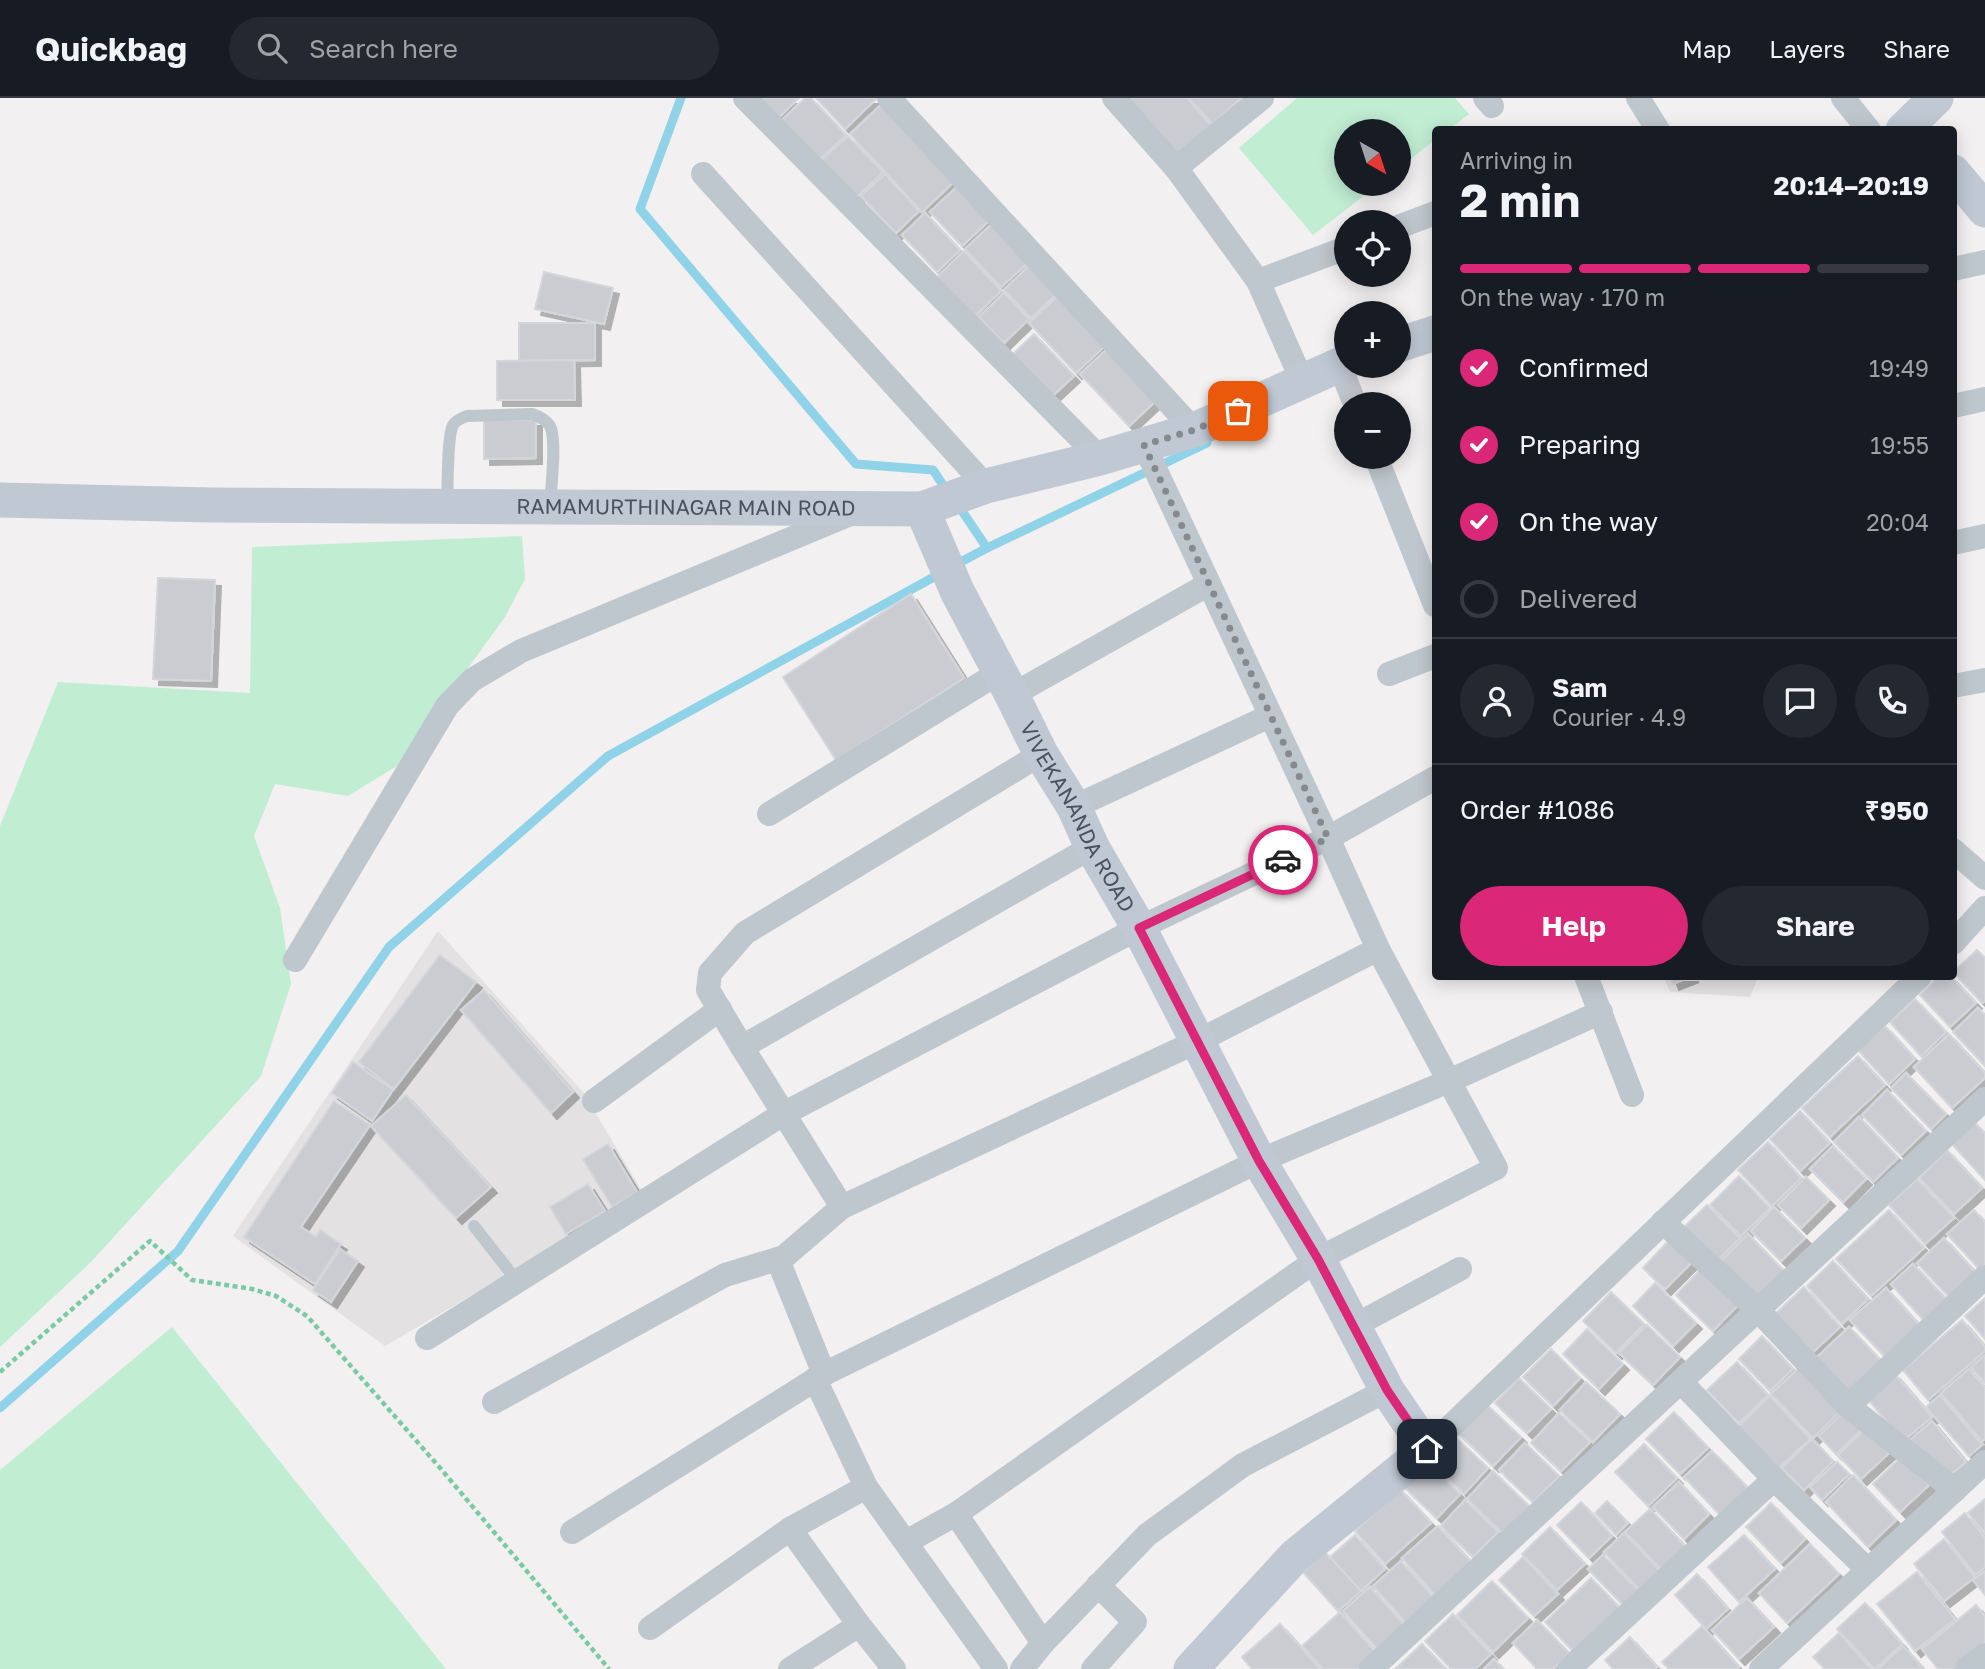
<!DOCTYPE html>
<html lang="en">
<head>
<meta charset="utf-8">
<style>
	:root { --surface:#171b24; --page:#242831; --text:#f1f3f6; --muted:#9ea1a6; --line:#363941; --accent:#db2777 }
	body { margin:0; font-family:"Golos Text",sans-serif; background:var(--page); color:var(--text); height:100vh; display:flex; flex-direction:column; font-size:26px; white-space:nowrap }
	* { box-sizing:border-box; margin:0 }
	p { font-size:23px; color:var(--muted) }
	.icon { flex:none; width:38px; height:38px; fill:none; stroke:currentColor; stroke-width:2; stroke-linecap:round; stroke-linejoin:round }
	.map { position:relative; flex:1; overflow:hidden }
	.panel { position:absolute; left:1432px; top:28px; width:525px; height:854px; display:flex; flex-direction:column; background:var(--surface); border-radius:7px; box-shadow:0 4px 18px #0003 }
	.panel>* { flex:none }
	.needle { width:46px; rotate:141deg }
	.buttons { position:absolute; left:1334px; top:21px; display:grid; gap:14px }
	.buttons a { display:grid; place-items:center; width:77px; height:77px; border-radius:50%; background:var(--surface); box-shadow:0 4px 18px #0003; font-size:35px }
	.pin { position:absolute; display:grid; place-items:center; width:60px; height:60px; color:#fff; margin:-30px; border-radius:14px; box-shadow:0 4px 10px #0006 }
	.courier { position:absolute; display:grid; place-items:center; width:70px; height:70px; margin:-35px; border:5px solid #db2777; border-radius:50%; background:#fff; color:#222; box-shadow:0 2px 9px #0007 }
	.headline em { font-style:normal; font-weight:700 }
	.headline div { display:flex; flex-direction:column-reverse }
	.headline { display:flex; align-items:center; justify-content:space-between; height:119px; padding:0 28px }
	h1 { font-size:46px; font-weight:700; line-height:52px }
	.bar { display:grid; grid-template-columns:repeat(4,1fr); gap:10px 7px; align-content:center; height:84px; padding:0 28px }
	.bar i { height:9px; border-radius:5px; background:var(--line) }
	.bar .on { background:var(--accent) }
	.bar p { grid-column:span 4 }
	.line { display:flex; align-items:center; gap:18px; padding:0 28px; border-top:2px solid var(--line) }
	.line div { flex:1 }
	.round { display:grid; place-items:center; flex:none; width:74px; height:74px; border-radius:37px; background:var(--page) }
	ol { padding:0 28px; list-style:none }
	li { display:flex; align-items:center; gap:21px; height:77px }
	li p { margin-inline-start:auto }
	li .icon { padding:7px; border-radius:50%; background:var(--accent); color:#fff; stroke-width:4 }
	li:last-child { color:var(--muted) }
	li i { width:38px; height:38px; border:4px solid var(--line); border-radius:50% }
	.primary-button { display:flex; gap:14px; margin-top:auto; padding:14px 28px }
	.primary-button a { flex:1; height:80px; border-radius:42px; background:var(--accent); color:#fff; font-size:28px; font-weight:700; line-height:80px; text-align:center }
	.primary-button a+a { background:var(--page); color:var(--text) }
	header { display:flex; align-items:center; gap:42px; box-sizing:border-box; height:98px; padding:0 35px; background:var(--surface); border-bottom:2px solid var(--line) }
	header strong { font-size:33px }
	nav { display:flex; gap:38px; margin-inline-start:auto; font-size:24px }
	.search { width:490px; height:63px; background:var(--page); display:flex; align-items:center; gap:18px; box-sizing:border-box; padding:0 24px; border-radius:38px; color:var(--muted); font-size:26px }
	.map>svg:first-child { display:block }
	.education { fill:#e3e1e2 }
	.green { fill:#c1edd3 }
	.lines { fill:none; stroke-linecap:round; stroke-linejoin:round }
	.stream { stroke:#90d3e8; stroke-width:9 }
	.building { fill:#caccd2; stroke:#d4d6db; stroke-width:2; filter:url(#shadow) }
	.path { stroke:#7acaa5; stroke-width:4.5; stroke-dasharray:5 3.5; stroke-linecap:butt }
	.lane { stroke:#bfc7ce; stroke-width:12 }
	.street { stroke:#bfc7ce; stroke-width:24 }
	.secondary { stroke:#bfc8d3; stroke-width:35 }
	.done { stroke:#848a90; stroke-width:7; stroke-dasharray:0 12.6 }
	.route { stroke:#db2777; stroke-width:9 }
	.labels { text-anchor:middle; stroke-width:5; stroke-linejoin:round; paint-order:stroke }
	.street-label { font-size:21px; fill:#49535d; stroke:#fff }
</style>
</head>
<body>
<header>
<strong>Quickbag</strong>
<div class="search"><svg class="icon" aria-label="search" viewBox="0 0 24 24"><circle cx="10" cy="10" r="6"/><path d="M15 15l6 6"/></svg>Search here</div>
<nav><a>Map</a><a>Layers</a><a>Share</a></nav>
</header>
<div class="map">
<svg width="1985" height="1571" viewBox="0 0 1985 1571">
	<defs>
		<filter id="shadow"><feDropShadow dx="6" dy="6" stdDeviation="0" flood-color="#0004"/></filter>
	</defs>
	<rect width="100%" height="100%" fill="#f2f0f0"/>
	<g class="education">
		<path d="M438,833L583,994L642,1093L562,1145L385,1248L233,1138Z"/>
		<path d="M1664,879H1758L1750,899L1670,894Z"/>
	</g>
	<g class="green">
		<path d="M1297,0H1455L1469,16L1449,31L1435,32V42L1398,71V33H1346V86H1379L1313,137L1239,50Z"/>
		<path d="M522,438L525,481L505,519L397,668L348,698L275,686L254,738L280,810L291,886L261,978L90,1165L0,1249V728L58,584L250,595L252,449Z"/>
		<path d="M172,1229L446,1571H0V1372Z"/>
	</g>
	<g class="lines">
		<g class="stream">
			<path d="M681,0L640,111L856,366L933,372L947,393"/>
			<path d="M958,407L987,450"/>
			<path d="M955,467L987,450L1207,345"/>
			<path d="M0,1310L178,1153L389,849L608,658L943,474"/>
		</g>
	</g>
	<g class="building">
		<path d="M755,0H799L776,22Z"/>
		<path d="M805,0H811L846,37L819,62L781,23Z"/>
		<path d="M816,0H877L845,31Z"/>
		<path d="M1122,0H1187L1214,31L1176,63Z"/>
		<path d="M1189,0H1241L1212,26Z"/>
		<path d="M882,6L955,83L922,114L850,36Z"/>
		<path d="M848,38L883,74L857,99L822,62Z"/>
		<path d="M885,76L919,113L896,135L861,98Z"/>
		<path d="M959,87L991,121L962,148L930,114Z"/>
		<path d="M925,115L960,152L937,174L902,137Z"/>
		<path d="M994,124L1031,162L1001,189L965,151Z"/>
		<path d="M964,153L1001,193L972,221L935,181Z"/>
		<path d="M1033,164L1060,193L1031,220L1004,192Z"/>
		<path d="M544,174L613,190L604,226L535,211Z"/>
		<path d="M1004,195L1029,221L1004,245L979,219Z"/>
		<path d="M1061,195L1108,245L1076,275L1029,225Z"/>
		<path d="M519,225H595V262L519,263Z"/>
		<path d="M1034,236L1074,278L1048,302L1009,260Z"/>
		<path d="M1111,248L1160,299L1129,328L1080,276Z"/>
		<path d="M574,262L575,302H497V263Z"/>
		<path d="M484,322H536V360L484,361Z"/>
		<path d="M158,480L215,482L211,583L153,581Z"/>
		<path d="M911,496L964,580L836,662L783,579Z"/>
		<path d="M1977,852L1985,860V903L1982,905L1953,874Z"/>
		<path d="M440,857L476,884L394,991L359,964Z"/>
		<path d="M1670,878H1693L1673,886Z"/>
		<path d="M1939,878H1951L1976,905L1950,929L1920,897Z"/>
		<path d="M484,892L573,994L551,1015L461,912Z"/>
		<path d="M1915,901L1946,934L1921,958L1890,924Z"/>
		<path d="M1978,910L1985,917V968L1953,934Z"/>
		<path d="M1885,928L1915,961L1889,986L1858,952Z"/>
		<path d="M1949,936L1985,975V980L1952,1010L1914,969Z"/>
		<path d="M1858,958L1885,987L1830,1039L1802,1010Z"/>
		<path d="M353,964L393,992L372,1023L332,995Z"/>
		<path d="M1906,975L1946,1016L1931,1031L1891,990Z"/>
		<path d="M1887,992L1926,1033L1901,1057L1862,1017Z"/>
		<path d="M406,997L491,1089L456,1120L371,1028Z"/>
		<path d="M334,1003L370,1027L301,1129L316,1139L320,1132L341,1146L315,1186L244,1139Z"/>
		<path d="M1800,1013L1830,1045L1800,1073L1770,1041Z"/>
		<path d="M1859,1019L1898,1060L1873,1084L1834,1044Z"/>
		<path d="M1975,1025L1985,1035V1082L1952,1046Z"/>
		<path d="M1768,1044L1801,1080L1772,1108L1738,1072Z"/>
		<path d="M608,1046L637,1094L612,1109L583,1061Z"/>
		<path d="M1833,1048L1866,1081L1843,1104L1810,1071Z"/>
		<path d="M1947,1052L1982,1090L1954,1116L1919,1080Z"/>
		<path d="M1739,1078L1770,1110L1741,1138L1710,1107Z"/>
		<path d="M1806,1079L1829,1102L1801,1130L1778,1107Z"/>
		<path d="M1917,1081L1954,1120L1925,1146L1889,1107Z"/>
		<path d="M588,1086L605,1113L566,1136L550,1109Z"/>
		<path d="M1707,1107L1740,1140L1713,1167L1680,1133Z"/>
		<path d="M1774,1109L1805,1140L1781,1163L1751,1133Z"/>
		<path d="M1889,1112L1924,1150L1871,1198L1836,1161Z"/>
		<path d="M1974,1112L1985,1124V1169L1981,1173L1947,1136Z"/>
		<path d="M1748,1136L1784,1173L1755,1202L1719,1165Z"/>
		<path d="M1671,1140L1694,1162L1665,1191L1643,1170Z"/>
		<path d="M1944,1140L1979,1178L1952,1202L1917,1165Z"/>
		<path d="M340,1151L358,1163L331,1204L313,1192Z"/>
		<path d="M1833,1163L1868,1201L1842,1226L1807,1188Z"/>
		<path d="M1913,1166L1948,1203L1925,1224L1891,1186Z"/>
		<path d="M1702,1170L1740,1205L1713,1233L1676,1197Z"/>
		<path d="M1655,1185L1696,1225L1673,1248L1633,1208Z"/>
		<path d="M1804,1189L1840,1229L1813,1254L1776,1215Z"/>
		<path d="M1886,1190L1921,1229L1887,1261L1850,1222Z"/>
		<path d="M1611,1194L1644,1226L1616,1255L1583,1223Z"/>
		<path d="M1985,1200V1241L1965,1218Z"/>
		<path d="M1962,1222L1985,1249V1253L1928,1302L1903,1272Z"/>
		<path d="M1647,1227L1680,1259L1653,1287L1619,1255Z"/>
		<path d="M1849,1229L1884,1266L1850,1298L1815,1261Z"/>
		<path d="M1587,1231L1623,1266L1599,1291L1563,1256Z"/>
		<path d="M1762,1238L1793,1271L1770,1293L1739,1261Z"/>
		<path d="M1551,1251L1580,1280L1553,1308L1523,1279Z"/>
		<path d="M1985,1257V1285L1971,1269Z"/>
		<path d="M1737,1264L1768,1297L1739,1325L1707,1292Z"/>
		<path d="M1800,1269L1841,1312L1813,1340L1771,1296Z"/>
		<path d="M1969,1271L1985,1290V1341L1982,1343L1941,1295Z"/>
		<path d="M1894,1275L1932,1319L1903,1343L1866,1299Z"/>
		<path d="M1519,1280L1551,1311L1527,1335L1495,1305Z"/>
		<path d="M1586,1284L1620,1316L1593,1344L1560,1312Z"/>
		<path d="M1940,1297L1982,1347L1969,1358L1926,1309Z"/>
		<path d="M1770,1298L1810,1341L1778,1371L1738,1329Z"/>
		<path d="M1486,1306L1521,1339L1493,1368L1458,1335Z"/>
		<path d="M1674,1314L1708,1350L1680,1376L1646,1341Z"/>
		<path d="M1844,1314L1861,1332L1836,1356L1819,1338Z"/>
		<path d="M1559,1315L1590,1344L1561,1373L1531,1345Z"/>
		<path d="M1932,1323L1966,1364L1944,1382L1910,1342Z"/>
		<path d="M1866,1330L1889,1355L1861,1381L1838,1357Z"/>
		<path d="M1454,1338L1488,1370L1464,1396L1430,1363Z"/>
		<path d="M1812,1341L1833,1363L1804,1392L1782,1370Z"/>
		<path d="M1525,1345L1559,1378L1533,1404L1499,1372Z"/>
		<path d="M1644,1346L1677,1380L1648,1408L1615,1374Z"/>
		<path d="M1712,1353L1749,1391L1721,1418L1684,1379Z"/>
		<path d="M1902,1358L1929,1387L1900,1414L1873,1386Z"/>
		<path d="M1837,1364L1849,1376L1822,1402L1810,1389Z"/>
		<path d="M1429,1365L1460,1396L1437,1420L1405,1390Z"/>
		<path d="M1493,1373L1531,1410L1504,1437L1467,1401Z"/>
		<path d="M1853,1377L1896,1422L1868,1449L1826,1404Z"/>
		<path d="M1679,1384L1709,1416L1684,1441L1653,1409Z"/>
		<path d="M1401,1392L1431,1425L1385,1466L1355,1433Z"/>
		<path d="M1985,1401V1435L1968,1415Z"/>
		<path d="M1465,1402L1498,1434L1473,1459L1441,1428Z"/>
		<path d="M1607,1403L1628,1425L1616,1437L1595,1415Z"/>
		<path d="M1581,1404L1612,1438L1589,1460L1557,1427Z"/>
		<path d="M1771,1405L1805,1441L1781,1465L1746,1429Z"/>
		<path d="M1650,1411L1688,1451L1664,1474L1625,1434Z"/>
		<path d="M1965,1415L1985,1440V1469L1975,1477L1942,1434Z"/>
		<path d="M1438,1428L1473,1466L1437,1499L1402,1460Z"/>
		<path d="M1550,1429L1585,1466L1557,1492L1522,1456Z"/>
		<path d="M1624,1435L1662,1475L1642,1494L1604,1454Z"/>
		<path d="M1355,1437L1385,1471L1361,1493L1330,1459Z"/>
		<path d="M1744,1437L1775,1471L1739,1504L1708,1469Z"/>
		<path d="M1944,1441L1975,1479L1944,1503L1914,1466Z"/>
		<path d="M1810,1446L1839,1476L1787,1525L1759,1495Z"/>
		<path d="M1325,1454L1361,1493L1338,1513L1303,1474Z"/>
		<path d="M1603,1457L1638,1492L1623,1507L1588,1471Z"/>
		<path d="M1523,1459L1558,1496L1534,1518L1499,1482Z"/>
		<path d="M1401,1463L1435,1501L1407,1526L1373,1488Z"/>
		<path d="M1985,1473V1497L1973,1482Z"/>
		<path d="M1917,1474L1955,1521L1915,1553L1877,1506Z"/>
		<path d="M1697,1476L1728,1511L1706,1531L1675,1497Z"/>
		<path d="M1591,1480L1620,1510L1574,1554L1545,1524Z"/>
		<path d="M1492,1483L1528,1520L1493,1554L1457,1517Z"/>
		<path d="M1370,1489L1404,1527L1377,1551L1343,1513Z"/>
		<path d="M1747,1500L1774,1529L1739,1561L1712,1532Z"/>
		<path d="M1865,1505L1902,1546L1875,1571L1837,1531Z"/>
		<path d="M1976,1507L1985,1518V1545L1953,1571H1938L1922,1551Z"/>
		<path d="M1340,1514L1378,1557L1362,1571H1323L1302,1548Z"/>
		<path d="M1453,1516L1491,1556L1475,1571H1451L1425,1543Z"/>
		<path d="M1537,1522L1569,1555L1553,1571H1537L1513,1545Z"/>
		<path d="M1280,1526L1320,1571H1252L1242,1559Z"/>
		<path d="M1702,1528L1739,1569L1736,1571H1669L1662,1564Z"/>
		<path d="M1839,1535L1871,1571H1825L1813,1559Z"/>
		<path d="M1630,1539L1657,1569L1655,1571H1613L1605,1562Z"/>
		<path d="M1422,1546L1446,1571H1395Z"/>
		<path d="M1903,1548L1924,1571H1878Z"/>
		<path d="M1494,1561L1503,1571H1484Z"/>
	</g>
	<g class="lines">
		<path class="path" d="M0,1274L150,1143L192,1182L252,1191L276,1198L307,1218L441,1371L609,1571"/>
		<g class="lane">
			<path d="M447,405C448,389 447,338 453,327C456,322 462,320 467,318L532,316C538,318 546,322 550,328C557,341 551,391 550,407"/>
			<path d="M474,1128L517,1183"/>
		</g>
		<g class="street">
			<path d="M745,0L1100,360"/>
			<path d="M889,0L1194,332"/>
			<path d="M1114,0L1176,70L1258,183L1303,285"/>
			<path d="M1485,0L1492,8"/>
			<path d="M1638,0L1658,32"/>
			<path d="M1843,0L1869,32"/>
			<path d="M1176,70L1262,0"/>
			<path d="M703,76L986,388"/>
			<path d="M1398,129L1435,115"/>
			<path d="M1953,171L1985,164"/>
			<path d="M1258,183L1346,150"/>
			<path d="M1339,266L1355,306"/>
			<path d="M1953,308L1985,301"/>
			<path d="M1376,359L1435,507"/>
			<path d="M1953,445L1985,438"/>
			<path d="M1389,576L1435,558"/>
			<path d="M1953,588L1985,582"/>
			<path d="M1012,597L1209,486"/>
			<path d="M1074,709L1270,618"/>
			<path d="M769,716L1000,574"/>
			<path d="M1953,752L1985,780"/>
			<path d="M1953,845L1985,810"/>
			<path d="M295,862L447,608L472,582L521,553L853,415"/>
			<path d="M1586,878L1632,997"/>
			<path d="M742,949L1092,749"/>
			<path d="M594,1003L720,911"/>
			<path d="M842,1109L1198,943L1378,851"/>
			<path d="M1663,1124L1758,1212L1848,1308L1955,1392"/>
			<path d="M778,1162L824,1276"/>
			<path d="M1354,1228L1460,1171"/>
			<path d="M427,1240L783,1016L1139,830L1328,740L1435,680"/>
			<path d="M815,1281L866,1389L996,1571"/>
			<path d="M1681,1284L1774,1381L1868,1472"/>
			<path d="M494,1304L725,1177L784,1159L842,1109L742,949L708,892L710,875L745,835L1041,656"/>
			<path d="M1848,1308L1985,1179"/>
			<path d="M1427,1351L1920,878"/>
			<path d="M956,1416L1043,1545"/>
			<path d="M790,1431L859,1527L790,1571"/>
			<path d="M572,1434L824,1276L1259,1063L1449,983L1378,851L1328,740L1144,347"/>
			<path d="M906,1444L956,1416L1318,1161L1496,1070L1449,983L1601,914"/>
			<path d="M859,1527L894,1571"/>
			<path d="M650,1530L790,1431L866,1389"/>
			<path d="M1022,1571L1043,1545L1147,1437L1243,1367L1387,1292"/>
			<path d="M1093,1571L1135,1524L1098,1487"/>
			<path d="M1371,1571L1985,1001"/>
			<path d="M1569,1571L1774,1381"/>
			<path d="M1761,1571L1985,1364"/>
			<path d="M1966,1571L1985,1557"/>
		</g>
		<g class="secondary">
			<path d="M1903,32L1936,0"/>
			<path d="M1953,74L1985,112"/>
			<path d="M1398,247L1435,235"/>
			<path id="s1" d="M0,402L210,407L922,411L986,388L1100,360L1194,332L1346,264"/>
			<path id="s2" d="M922,411L957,493L1012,597L1041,656L1074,709L1092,749L1139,830L1259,1063L1318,1161L1387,1292L1427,1351L1295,1458L1191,1571"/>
		</g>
	</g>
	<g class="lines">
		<path class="done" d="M1238,313L1194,332L1144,347L1328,740L1283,762"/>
		<path class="route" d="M1283,762L1139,830L1259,1063L1318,1161L1387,1292L1427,1351"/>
	</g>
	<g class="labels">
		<g class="street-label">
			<text dy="7" stroke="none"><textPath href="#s1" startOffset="686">RAMAMURTHINAGAR MAIN ROAD</textPath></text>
			<text dy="7" stroke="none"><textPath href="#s2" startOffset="345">VIVEKANANDA ROAD</textPath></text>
		</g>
	</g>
</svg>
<div class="buttons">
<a><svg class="needle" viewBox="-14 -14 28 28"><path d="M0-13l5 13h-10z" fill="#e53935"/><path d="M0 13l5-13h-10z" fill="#9ea1a6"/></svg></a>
<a><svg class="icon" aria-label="locate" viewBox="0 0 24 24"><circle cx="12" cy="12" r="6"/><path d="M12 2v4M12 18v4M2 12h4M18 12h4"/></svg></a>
<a>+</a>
<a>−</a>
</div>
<div class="pin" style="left:1238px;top:313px;background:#ea580c"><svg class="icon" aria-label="bag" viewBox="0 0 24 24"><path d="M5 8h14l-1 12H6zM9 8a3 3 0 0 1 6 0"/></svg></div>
<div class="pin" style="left:1427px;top:1351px;background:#1f2937"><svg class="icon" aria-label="home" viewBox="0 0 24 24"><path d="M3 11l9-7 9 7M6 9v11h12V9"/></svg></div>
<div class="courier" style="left:1283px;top:762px"><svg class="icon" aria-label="car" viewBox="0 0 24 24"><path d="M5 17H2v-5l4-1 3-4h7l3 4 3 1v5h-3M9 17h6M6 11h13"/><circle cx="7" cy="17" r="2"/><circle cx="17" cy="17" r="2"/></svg></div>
<section class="panel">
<div class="headline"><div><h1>2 min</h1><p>Arriving in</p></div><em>20:14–20:19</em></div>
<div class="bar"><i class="on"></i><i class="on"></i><i class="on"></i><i></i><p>On the way · 170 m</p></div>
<ol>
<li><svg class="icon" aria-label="check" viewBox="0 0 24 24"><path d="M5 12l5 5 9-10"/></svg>Confirmed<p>19:49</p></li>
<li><svg class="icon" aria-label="check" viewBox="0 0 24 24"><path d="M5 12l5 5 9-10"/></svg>Preparing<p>19:55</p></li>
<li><svg class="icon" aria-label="check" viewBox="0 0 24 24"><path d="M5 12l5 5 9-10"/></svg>On the way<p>20:04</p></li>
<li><i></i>Delivered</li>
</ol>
<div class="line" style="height:126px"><a class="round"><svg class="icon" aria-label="person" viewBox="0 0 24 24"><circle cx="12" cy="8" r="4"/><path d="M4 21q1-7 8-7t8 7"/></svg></a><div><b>Sam</b><p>Courier · 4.9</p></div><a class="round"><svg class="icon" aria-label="chat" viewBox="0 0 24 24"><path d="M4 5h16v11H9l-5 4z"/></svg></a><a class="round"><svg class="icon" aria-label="phone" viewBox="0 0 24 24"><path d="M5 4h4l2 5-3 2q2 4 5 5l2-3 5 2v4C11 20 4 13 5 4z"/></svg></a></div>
<div class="line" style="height:91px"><div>Order #1086</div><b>₹950</b></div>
<div class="primary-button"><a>Help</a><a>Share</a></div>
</section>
</div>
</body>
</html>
